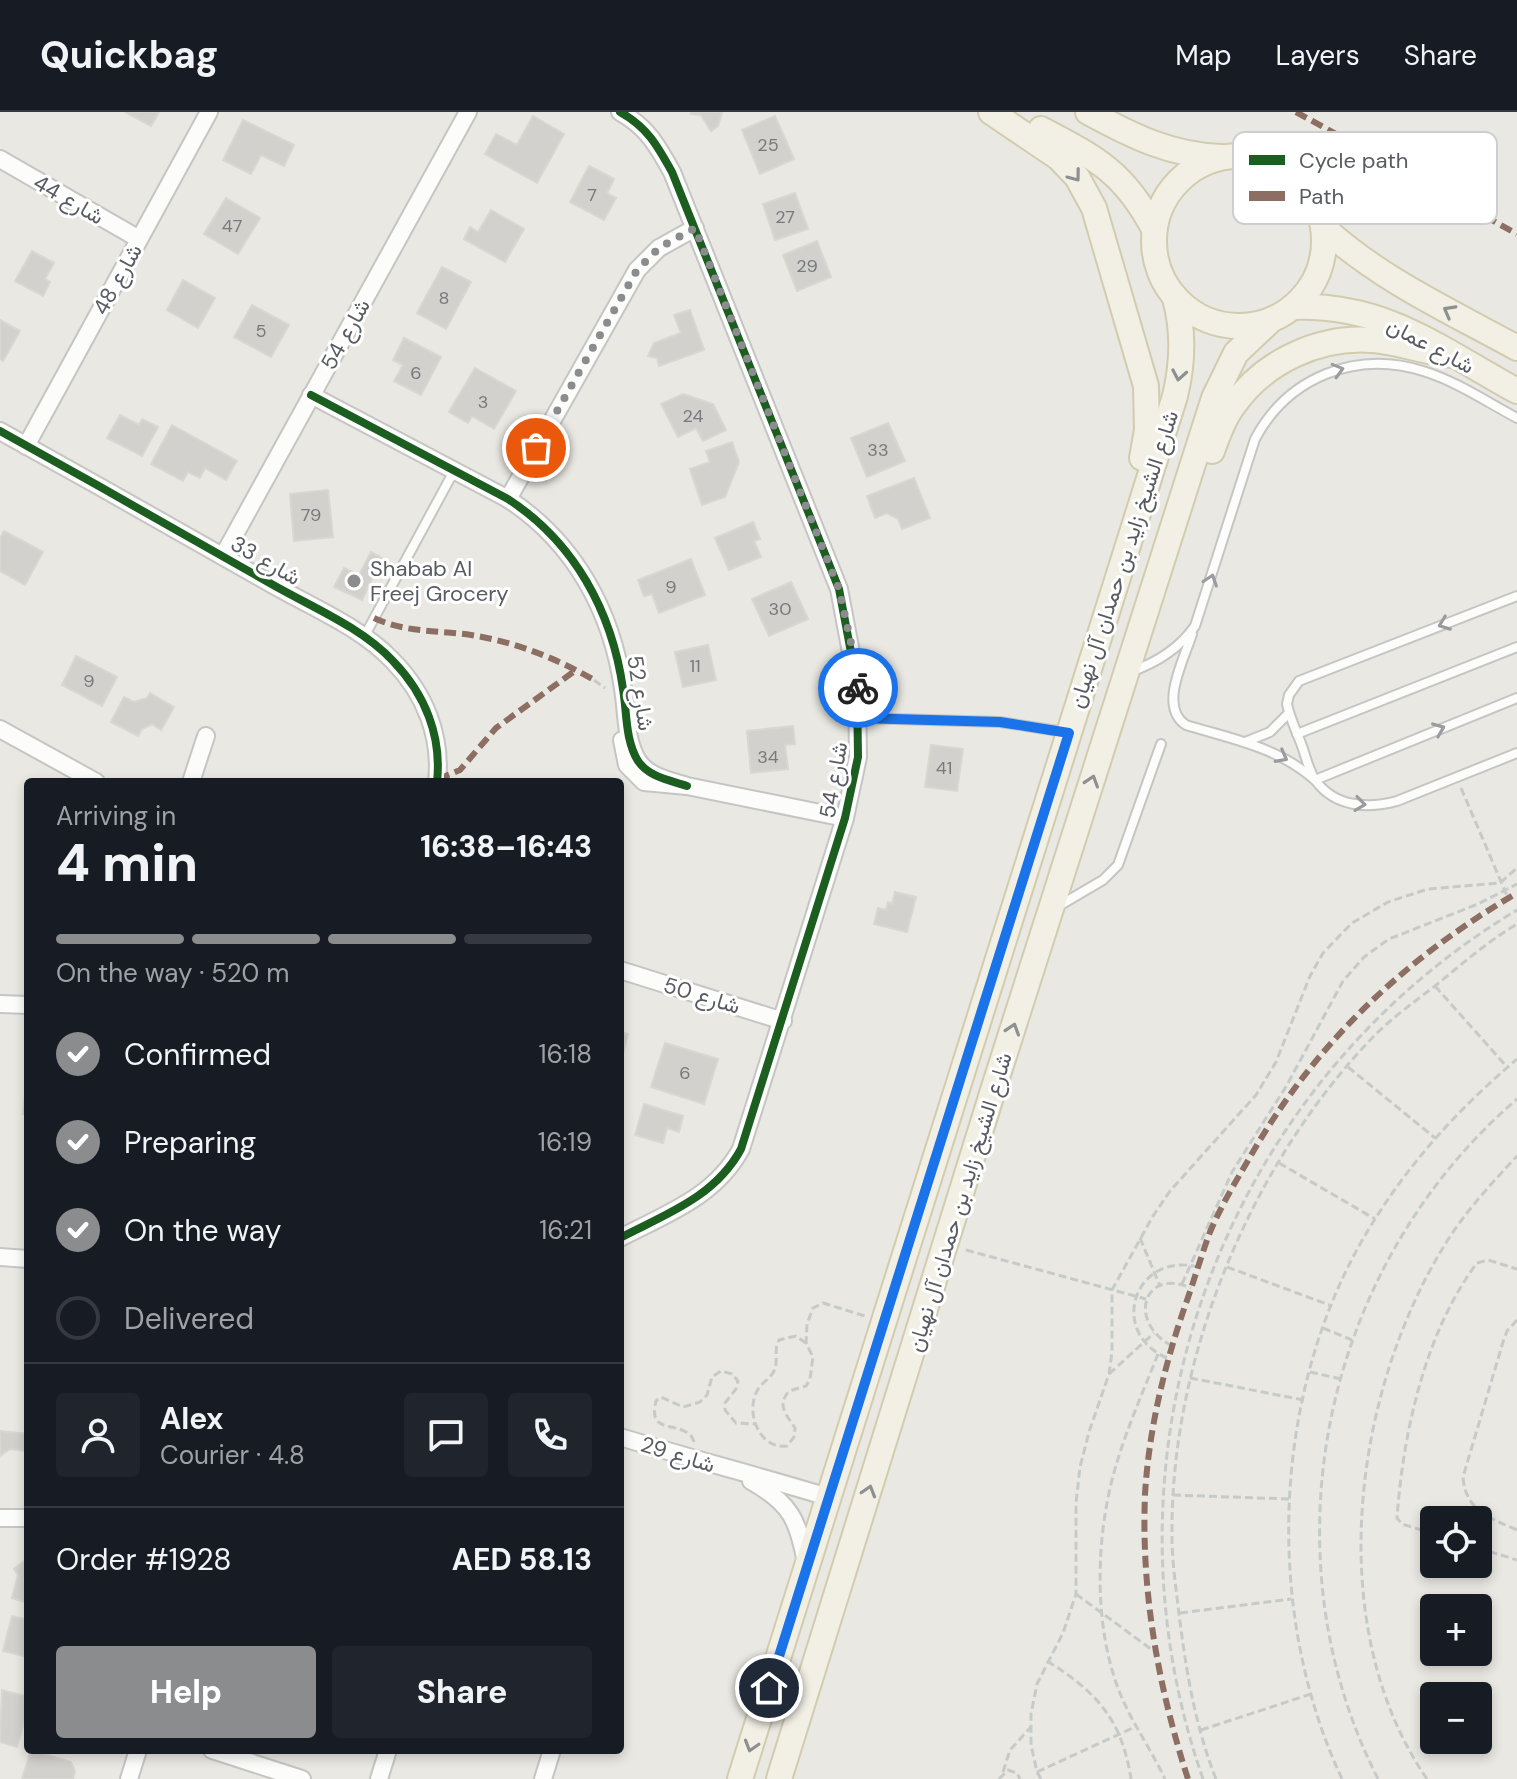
<!DOCTYPE html>
<html lang="en">
<head>
<meta charset="utf-8">
<style>
	:root { --surface:#171b24; --page:#20242c; --text:#f1f3f6; --muted:#9ea1a6; --line:#363941; --accent:#8b8c8e }
	body { margin:0; font-family:"DM Sans",Vazirmatn,sans-serif; background:var(--page); color:var(--text); height:100vh; display:flex; flex-direction:column; font-size:30px; white-space:nowrap }
	* { box-sizing:border-box; margin:0 }
	p { font-size:26px; color:var(--muted) }
	.icon { flex:none; width:44px; height:44px; fill:none; stroke:currentColor; stroke-width:2; stroke-linecap:round; stroke-linejoin:round }
	.map { position:relative; flex:1; overflow:hidden }
	.details { position:absolute; left:24px; top:666px; width:600px; height:976px; display:flex; flex-direction:column; background:var(--surface); border-radius:8px; box-shadow:0 4px 12px #0003 }
	.details>* { flex:none }
	.tools { position:absolute; left:1420px; top:1394px; display:grid; gap:16px }
	.tools a { display:grid; place-items:center; width:72px; height:72px; border-radius:8px; background:var(--surface); box-shadow:0 4px 12px #0003; font-size:40px }
	.pin { position:absolute; display:grid; place-items:center; width:68px; height:68px; color:#fff; margin:-34px; border:4px solid #fff; border-radius:50%; box-shadow:0 2px 8px #0007 }
	.courier { position:absolute; display:grid; place-items:center; width:80px; height:80px; margin:-40px; border:6px solid #1a73e8; border-radius:50%; background:#fff; color:#222; box-shadow:0 2px 10px #0007 }
	.headline em { font-style:normal; font-weight:800 }
	.headline div { display:flex; flex-direction:column-reverse }
	.headline { display:flex; align-items:center; justify-content:space-between; height:136px; padding:0 32px }
	h1 { font-size:52px; font-weight:800; line-height:60px }
	.bar { display:grid; grid-template-columns:repeat(4,1fr); gap:12px 8px; align-content:center; height:96px; padding:0 32px }
	.bar i { height:10px; border-radius:6px; background:var(--line) }
	.bar .selected { background:var(--accent) }
	.bar p { grid-column:span 4 }
	.line { display:flex; align-items:center; gap:20px; padding:0 32px; border-top:2px solid var(--line) }
	.line div { flex:1 }
	.round { display:grid; place-items:center; flex:none; width:84px; height:84px; border-radius:8px; background:var(--page) }
	ol { padding:0 32px; list-style:none }
	li { display:flex; align-items:center; gap:24px; height:88px }
	li p { margin-inline-start:auto }
	li .icon { padding:8px; border-radius:50%; background:var(--accent); color:#fff; stroke-width:4 }
	li:last-child { color:var(--muted) }
	li i { width:44px; height:44px; border:4px solid var(--line); border-radius:50% }
	.button { display:flex; gap:16px; margin-top:auto; padding:16px 32px }
	.button a { flex:1; height:92px; border-radius:8px; background:var(--accent); color:#fff; font-size:32px; font-weight:800; line-height:92px; text-align:center }
	.button a+a { background:var(--page); color:var(--text) }
	header { display:flex; align-items:center; gap:48px; box-sizing:border-box; height:112px; padding:0 40px; background:var(--surface); border-bottom:2px solid var(--line) }
	header strong { font-size:38px }
	nav { display:flex; gap:44px; margin-inline-start:auto; font-size:28px }
	.map>svg:first-child { display:block }
	.building { fill:#d2d1cd; stroke:#d8d7d1; stroke-width:2 }
	.lines { fill:none; stroke-linecap:round; stroke-linejoin:round }
	.service-casing { stroke:#c5c6c4; stroke-width:12 }
	.minor-casing { stroke:#c5c6c4; stroke-width:20 }
	.primary-casing { stroke:#d2ccaf; stroke-width:28 }
	.path { stroke:#c6cbc9; stroke-width:3; stroke-dasharray:8 4; stroke-linecap:butt }
	.service { stroke:#fcfcfb; stroke-width:8 }
	.minor { stroke:#fcfcfb; stroke-width:16 }
	.primary { stroke:#f2f0e5; stroke-width:24 }
	.quiet { stroke:#8d6e63; stroke-width:6; stroke-dasharray:12 6; stroke-linecap:butt }
	.cycleway-casing { stroke:#fff; stroke-width:13 }
	.cycleway { stroke:#1b5e20; stroke-width:8 }
	.oneway { stroke:#8e8f8f }
	.oneway2 { stroke:#9a9b9f }
	.done { stroke:#8b8c8e; stroke-width:8; stroke-dasharray:0 14.4 }
	.route { stroke:#1a73e8; stroke-width:10 }
	.poi-dot { fill:#8b8c8e; stroke:#fff; stroke-width:3 }
	.labels { text-anchor:middle; stroke-width:6; stroke-linejoin:round; paint-order:stroke }
	.number-label { font-size:18px; fill:#77797c }
	.street-label { font-size:22px; fill:#585b61; stroke:#fff }
	.poi-label { font-size:22px; fill:#585b61; stroke:#fff; text-anchor:start }
	.key { fill:#fff; stroke:#cdced0; stroke-width:2 }
	.key-label { font-size:22px; fill:#585b61 }
</style>
</head>
<body>
<header>
<strong>Quickbag</strong>
<nav><a>Map</a><a>Layers</a><a>Share</a></nav>
</header>
<div class="map">
<svg width="1517" height="1667" viewBox="0 0 1517 1667">
	<rect width="100%" height="100%" fill="#e9e8e2"/>
	<g class="building">
		<path d="M125,0H159L151,14Z"/>
		<path d="M692,0H722L718,14L711,19L701,3L691,2Z"/>
		<path d="M533,4L564,22L537,71L485,42L496,22L517,33Z"/>
		<path d="M775,4L794,47L760,62L742,18Z"/>
		<path d="M243,8L294,33L284,54L261,43L251,62L223,48Z"/>
		<path d="M589,54L614,67L607,81L616,86L604,108L570,90Z"/>
		<path d="M795,81L808,117L775,128L763,92Z"/>
		<path d="M226,86L260,106L238,142L204,122Z"/>
		<path d="M491,98L524,117L505,150L464,127L470,115L478,120Z"/>
		<path d="M817,129L831,165L797,179L783,143Z"/>
		<path d="M32,139L54,151L45,167L50,170L43,184L15,169Z"/>
		<path d="M442,155L471,170L446,217L417,201Z"/>
		<path d="M183,168L215,186L198,216L167,198Z"/>
		<path d="M252,193L289,213L271,245L234,225Z"/>
		<path d="M690,198L704,238L659,254L657,246L648,244L654,231L681,221L674,203Z"/>
		<path d="M0,208L20,219L3,249L0,247Z"/>
		<path d="M404,226L441,245L421,283L394,269L403,253L393,248Z"/>
		<path d="M475,256L516,279L494,317L472,304L468,311L449,300Z"/>
		<path d="M683,282L713,292L726,318L703,329L696,316L678,325L661,292Z"/>
		<path d="M120,303L139,313L142,307L158,315L142,344L107,326Z"/>
		<path d="M888,311L905,349L867,365L851,326Z"/>
		<path d="M172,313L237,349L226,368L205,356L200,366L188,360L183,369L151,352Z"/>
		<path d="M732,330L739,350L725,385L702,393L690,357L710,350L706,339Z"/>
		<path d="M914,366L930,406L902,417L898,407L887,401L875,406L867,384Z"/>
		<path d="M328,378L333,425L294,429L290,382Z"/>
		<path d="M753,410L760,427L754,429L761,445L729,458L715,426Z"/>
		<path d="M4,419L43,440L25,473L0,459V426Z"/>
		<path d="M371,440L382,446L362,488L334,475L344,456L359,463Z"/>
		<path d="M691,447L705,483L659,501L652,482L644,484L638,468Z"/>
		<path d="M791,470L808,507L769,524L752,487Z"/>
		<path d="M708,533L716,568L683,575L675,540Z"/>
		<path d="M76,544L117,565L102,594L62,573Z"/>
		<path d="M150,581L174,595L161,618L152,612L142,617L138,624L111,610L124,585L134,590L147,586Z"/>
		<path d="M793,614L795,632L785,633L788,657L751,661L747,619Z"/>
		<path d="M931,633L963,637L957,679L925,675Z"/>
		<path d="M895,780L916,785L907,820L874,812L878,796L886,798L888,790L892,792Z"/>
		<path d="M620,920L628,922L620,953Z"/>
		<path d="M665,931L718,947L704,992L651,975Z"/>
		<path d="M27,964H28V1002H23Z"/>
		<path d="M644,992L683,1004L679,1020L667,1016L663,1031L635,1023Z"/>
		<path d="M0,1319L28,1322V1339L10,1337L0,1344Z"/>
		<path d="M28,1446V1491L12,1486L18,1463L14,1457Z"/>
		<path d="M12,1504L28,1508V1545L3,1539Z"/>
		<path d="M2,1578L28,1585V1597L17,1635L0,1630Z"/>
		<path d="M31,1638L71,1650L75,1659L73,1667H22Z"/>
	</g>
	<g class="lines">
		<defs>
			<g id="service">
				<path d="M1517,484L1299,569L1289,583L1287,592C1290,607 1297,620 1302,634C1306,645 1309,660 1316,669C1335,695 1368,697 1397,689L1517,641"/>
				<path d="M1192,522C1184,548 1158,595 1186,613C1232,627 1278,635 1315,668L1517,586"/>
				<path d="M364,525L454,359"/>
				<path d="M1130,560C1156,551 1179,537 1195,514L1255,327C1288,265 1356,238 1423,259C1456,269 1487,290 1517,306"/>
				<path d="M859,606L1000,610L1065,620"/>
				<path d="M1297,622L1517,535"/>
				<path d="M1245,630L1270,620L1289,601"/>
				<path d="M1057,795L1103,768L1118,753L1161,632"/>
			</g>
			<g id="minor">
				<path d="M620,0C647,15 657,33 672,60L839,477L857,572L858,645L845,706L741,1037C715,1085 666,1102 620,1126"/>
				<path d="M0,47L139,127"/>
				<path d="M311,283L508,387C574,430 612,499 623,577C627,600 625,628 638,649C649,665 669,668 687,674"/>
				<path d="M0,319C92,370 184,422 275,474C314,496 362,516 393,549C425,582 442,624 437,670"/>
				<path d="M26,334L209,0"/>
				<path d="M508,387L637,158L659,136L695,116"/>
				<path d="M223,444L468,0"/>
				<path d="M0,617L96,670"/>
				<path d="M622,628L627,653L644,670L687,674L845,706"/>
				<path d="M191,670L206,624"/>
				<path d="M620,858L783,909"/>
				<path d="M0,892L28,893"/>
				<path d="M0,1145L28,1147"/>
				<path d="M620,1325C689,1346 759,1364 828,1385"/>
				<path d="M751,1369C790,1391 798,1407 806,1451"/>
				<path d="M0,1406H28"/>
				<path d="M212,1638L302,1667"/>
				<path d="M129,1667L138,1638"/>
				<path d="M379,1667L388,1638"/>
				<path d="M543,1667L552,1638"/>
			</g>
			<g id="primary">
				<path d="M991,0L1059,46L1077,65L1094,96L1146,274L1147,318L1142,346"/>
				<path d="M1088,0C1132,24 1170,43 1221,45"/>
				<path d="M1041,17C1096,46 1124,60 1154,117"/>
				<circle cx="1239" cy="129" r="85"/>
				<path d="M1324,116C1381,168 1450,199 1517,236"/>
				<path d="M1294,195C1386,192 1440,237 1517,279"/>
				<path d="M1212,339C1218,323 1223,307 1233,294C1263,250 1319,224 1372,228C1399,230 1424,240 1451,243"/>
				<path d="M740,1667L1175,284C1183,251 1184,219 1175,186"/>
				<path d="M779,1667L995,972L1214,286L1236,241L1270,209"/>
			</g>
		</defs>
		<use href="#service" class="service-casing"/>
		<use href="#minor" class="minor-casing"/>
		<use href="#primary" class="primary-casing"/>
		<g class="path">
			<path d="M594,568L605,576"/>
			<path d="M1461,676L1508,786"/>
			<path d="M1435,874L1507,955"/>
			<path d="M1348,955L1435,1026"/>
			<path d="M1279,1051L1375,1107"/>
			<path d="M1140,1126L1160,1174"/>
			<path d="M966,1138L1146,1187"/>
			<path d="M1227,1155L1332,1194"/>
			<path d="M1182,1172L1232,1060L1287,973L1343,869L1364,845L1389,827L1478,792L1517,772"/>
			<path d="M1517,1208L1507,1219L1503,1230L1463,1365C1465,1398 1490,1406 1517,1418"/>
			<path d="M1323,1216L1352,1228"/>
			<path d="M806,1231L796,1224L779,1228C773,1239 779,1249 774,1259C770,1267 761,1271 757,1279C745,1301 760,1338 787,1334L794,1325L795,1316C787,1303 776,1294 789,1279L806,1274L810,1267L813,1245L806,1231L807,1212L813,1196L823,1191L865,1204"/>
			<path d="M1172,1234C1127,1210 1143,1155 1191,1176"/>
			<path d="M1158,1242C1143,1280 1126,1318 1115,1357C1095,1426 1093,1519 1122,1586C1134,1614 1152,1639 1165,1667"/>
			<path d="M1167,1246C1107,1220 1135,1139 1198,1155"/>
			<path d="M1310,1260L1341,1267"/>
			<path d="M1109,1262L1154,1221"/>
			<path d="M1190,1266L1304,1288"/>
			<path d="M694,1330C692,1325 692,1323 686,1320C673,1312 651,1318 655,1295C656,1287 655,1290 661,1285L683,1295L700,1290L707,1283L712,1265L721,1259L732,1262L738,1269L736,1277L725,1291V1298L736,1311L756,1312"/>
			<path d="M1173,1383L1289,1387"/>
			<path d="M1434,1422L1402,1412L1397,1406C1403,1321 1425,1220 1477,1151L1488,1148L1517,1157"/>
			<path d="M1478,1436L1517,1448"/>
			<path d="M1076,1482L1155,1540"/>
			<path d="M1180,1501L1291,1487"/>
			<path d="M1047,1549C1097,1580 1122,1608 1131,1667"/>
			<path d="M1201,1618L1311,1582"/>
			<path d="M1003,1660L1010,1638L1031,1615"/>
			<path d="M1037,1660L1135,1615"/>
			<path d="M999,1667L1008,1658L1017,1661L1020,1667"/>
			<path d="M1041,1667L1037,1660L1031,1633V1602L1037,1572L1063,1521L1076,1482V1391L1080,1355L1089,1320L1109,1262L1112,1240V1178L1153,1104L1170,1079L1256,983L1276,950L1310,864L1323,841L1352,811L1388,790L1428,777L1500,771L1517,756"/>
			<path d="M1203,1667C1089,1340 1220,976 1517,798"/>
			<path d="M1216,1667C1195,1614 1186,1558 1179,1502C1176,1476 1172,1450 1172,1424C1170,1246 1251,1051 1374,924C1393,905 1414,890 1435,874C1462,852 1487,830 1517,812"/>
			<path d="M1342,1667C1261,1494 1272,1265 1377,1104C1415,1044 1463,993 1517,947"/>
			<path d="M1378,1667C1262,1438 1324,1153 1517,987"/>
			<path d="M1427,1667C1323,1516 1352,1284 1444,1134C1464,1101 1491,1072 1517,1044"/>
		</g>
		<use href="#service" class="service"/>
		<use href="#minor" class="minor"/>
		<use href="#primary" class="primary"/>
		<g class="quiet">
			<path d="M1296,0L1517,122"/>
			<path d="M374,506C406,521 438,518 471,523C515,530 556,546 594,568"/>
			<path d="M438,667L460,658L496,616L576,558"/>
			<path d="M1188,1667C1158,1574 1141,1480 1145,1382C1149,1317 1164,1255 1185,1194C1194,1169 1201,1144 1210,1120C1221,1094 1236,1069 1250,1045C1315,931 1404,847 1517,781"/>
		</g>
		<defs>
			<g id="cycleway">
				<path d="M620,0C647,15 657,33 672,60L839,477L857,572L858,645L845,706L741,1037C715,1085 666,1102 620,1126"/>
				<path d="M311,283L508,387C574,430 612,499 623,577C627,600 625,628 638,649C649,665 669,668 687,674"/>
				<path d="M0,319C92,370 184,422 275,474C314,496 362,516 393,549C425,582 442,624 437,670"/>
			</g>
		</defs>
		<use href="#cycleway" class="cycleway-casing"/>
		<use href="#cycleway" class="cycleway"/>
	</g>
	<defs><path id="oneway-chevron" d="M-2-3.5L2.5 0L-2 3.5" fill="none" stroke-width="1.6" stroke-linecap="round" stroke-linejoin="round" transform="scale(2)"/></defs>
	<g class="oneway">
		<use href="#oneway-chevron" transform="translate(1075 64) rotate(53)"/>
		<use href="#oneway-chevron" transform="translate(1449 199) rotate(-151)"/>
		<use href="#oneway-chevron" transform="translate(1179 263) rotate(100)"/>
		<use href="#oneway-chevron" transform="translate(1092 669) rotate(-72)"/>
		<use href="#oneway-chevron" transform="translate(1013 917) rotate(-72)"/>
		<use href="#oneway-chevron" transform="translate(869 1379) rotate(-73)"/>
		<use href="#oneway-chevron" transform="translate(751 1634) rotate(107)"/>
	</g>
	<g class="oneway2">
		<use href="#oneway-chevron" transform="translate(1338 258) rotate(-16)"/>
		<use href="#oneway-chevron" transform="translate(1211 468) rotate(-71)"/>
		<use href="#oneway-chevron" transform="translate(1444 512) rotate(159)"/>
		<use href="#oneway-chevron" transform="translate(1439 617) rotate(-22)"/>
		<use href="#oneway-chevron" transform="translate(1282 645) rotate(28)"/>
		<use href="#oneway-chevron" transform="translate(1360 692) rotate(8)"/>
	</g>
	<g class="lines">
		<path class="done" d="M536,336L637,158L659,136L695,116L839,477L853,540L858,576"/>
		<path class="route" d="M769,1576L1069,621L1000,610L859,606L858,576"/>
	</g>
	<circle class="poi-dot" cx="354" cy="469" r="8"/>
	<g class="labels">
		<g class="number-label">
			<text x="768" y="39">25</text>
			<text x="592" y="89">7</text>
			<text x="785" y="111">27</text>
			<text x="232" y="120">47</text>
			<text x="807" y="160">29</text>
			<text x="444" y="192">8</text>
			<text x="261" y="225">5</text>
			<text x="416" y="267">6</text>
			<text x="483" y="296">3</text>
			<text x="693" y="310">24</text>
			<text x="878" y="344">33</text>
			<text x="311" y="409">79</text>
			<text x="671" y="481">9</text>
			<text x="780" y="503">30</text>
			<text x="695" y="560">11</text>
			<text x="89" y="575">9</text>
			<text x="768" y="651">34</text>
			<text x="944" y="662">41</text>
			<text x="685" y="967">6</text>
		</g>
		<g class="street-label">
			<text transform="translate(69 87) rotate(30)" y="8">شارع 44</text>
			<text transform="translate(117 167) rotate(-61)" y="8">شارع 48</text>
			<text transform="translate(345 222) rotate(-61)" y="8">شارع 54</text>
			<text transform="translate(1431 233) rotate(28)" y="8">شارع عمان</text>
			<text transform="translate(1123 447) rotate(-72)" y="8">شارع الشيخ زايد بن حمدان آل نهيان</text>
			<text transform="translate(266 448) rotate(30)" y="8">شارع 33</text>
			<text transform="translate(641 581) rotate(81)" y="8">شارع 52</text>
			<text transform="translate(833 668) rotate(-80)" y="8">شارع 54</text>
			<text transform="translate(702 883) rotate(17)" y="8">شارع 50</text>
			<text transform="translate(959 1090) rotate(-73)" y="8">شارع الشيخ زايد بن حمدان آل نهيان</text>
			<text transform="translate(678 1342) rotate(17)" y="8">شارع 29</text>
		</g>
		<g class="poi-label">
			<text x="370" y="464">Shabab Al<tspan x="370" dy="25">Freej Grocery</tspan></text>
		</g>
	</g>
	<rect x="1233" y="20" width="264" height="92" rx="12" class="key"/>
	<rect x="1249" y="43" width="36" height="10" fill="#1b5e20"/>
	<rect x="1249" y="79" width="36" height="10" fill="#8d6e63"/>
	<g class="key-label">
		<text x="1299" y="56">Cycle path</text>
		<text x="1299" y="92">Path</text>
	</g>
</svg>
<div class="tools">
<a><svg class="icon" aria-label="locate" viewBox="0 0 24 24"><circle cx="12" cy="12" r="6"/><path d="M12 2v4M12 18v4M2 12h4M18 12h4"/></svg></a>
<a>+</a>
<a>−</a>
</div>
<div class="pin" style="left:536px;top:336px;background:#ea580c"><svg class="icon" aria-label="bag" viewBox="0 0 24 24"><path d="M5 8h14l-1 12H6zM9 8a3 3 0 0 1 6 0"/></svg></div>
<div class="pin" style="left:769px;top:1576px;background:#1f2937"><svg class="icon" aria-label="home" viewBox="0 0 24 24"><path d="M3 11l9-7 9 7M6 9v11h12V9"/></svg></div>
<div class="courier" style="left:858px;top:576px"><svg class="icon" aria-label="bike" viewBox="0 0 24 24"><circle cx="6" cy="16" r="4"/><circle cx="18" cy="16" r="4"/><path d="M6 16l4-8h5l3 8M10 8l3 8H6M13 5h3"/></svg></div>
<section class="details">
<div class="headline"><div><h1>4 min</h1><p>Arriving in</p></div><em>16:38–16:43</em></div>
<div class="bar"><i class="selected"></i><i class="selected"></i><i class="selected"></i><i></i><p>On the way · 520 m</p></div>
<ol>
<li><svg class="icon" aria-label="check" viewBox="0 0 24 24"><path d="M5 12l5 5 9-10"/></svg>Confirmed<p>16:18</p></li>
<li><svg class="icon" aria-label="check" viewBox="0 0 24 24"><path d="M5 12l5 5 9-10"/></svg>Preparing<p>16:19</p></li>
<li><svg class="icon" aria-label="check" viewBox="0 0 24 24"><path d="M5 12l5 5 9-10"/></svg>On the way<p>16:21</p></li>
<li><i></i>Delivered</li>
</ol>
<div class="line" style="height:144px"><a class="round"><svg class="icon" aria-label="person" viewBox="0 0 24 24"><circle cx="12" cy="8" r="4"/><path d="M4 21q1-7 8-7t8 7"/></svg></a><div><b>Alex</b><p>Courier · 4.8</p></div><a class="round"><svg class="icon" aria-label="chat" viewBox="0 0 24 24"><path d="M4 5h16v11H9l-5 4z"/></svg></a><a class="round"><svg class="icon" aria-label="phone" viewBox="0 0 24 24"><path d="M5 4h4l2 5-3 2q2 4 5 5l2-3 5 2v4C11 20 4 13 5 4z"/></svg></a></div>
<div class="line" style="height:104px"><div>Order #1928</div><b>AED 58.13</b></div>
<div class="button"><a>Help</a><a>Share</a></div>
</section>
</div>
</body>
</html>
